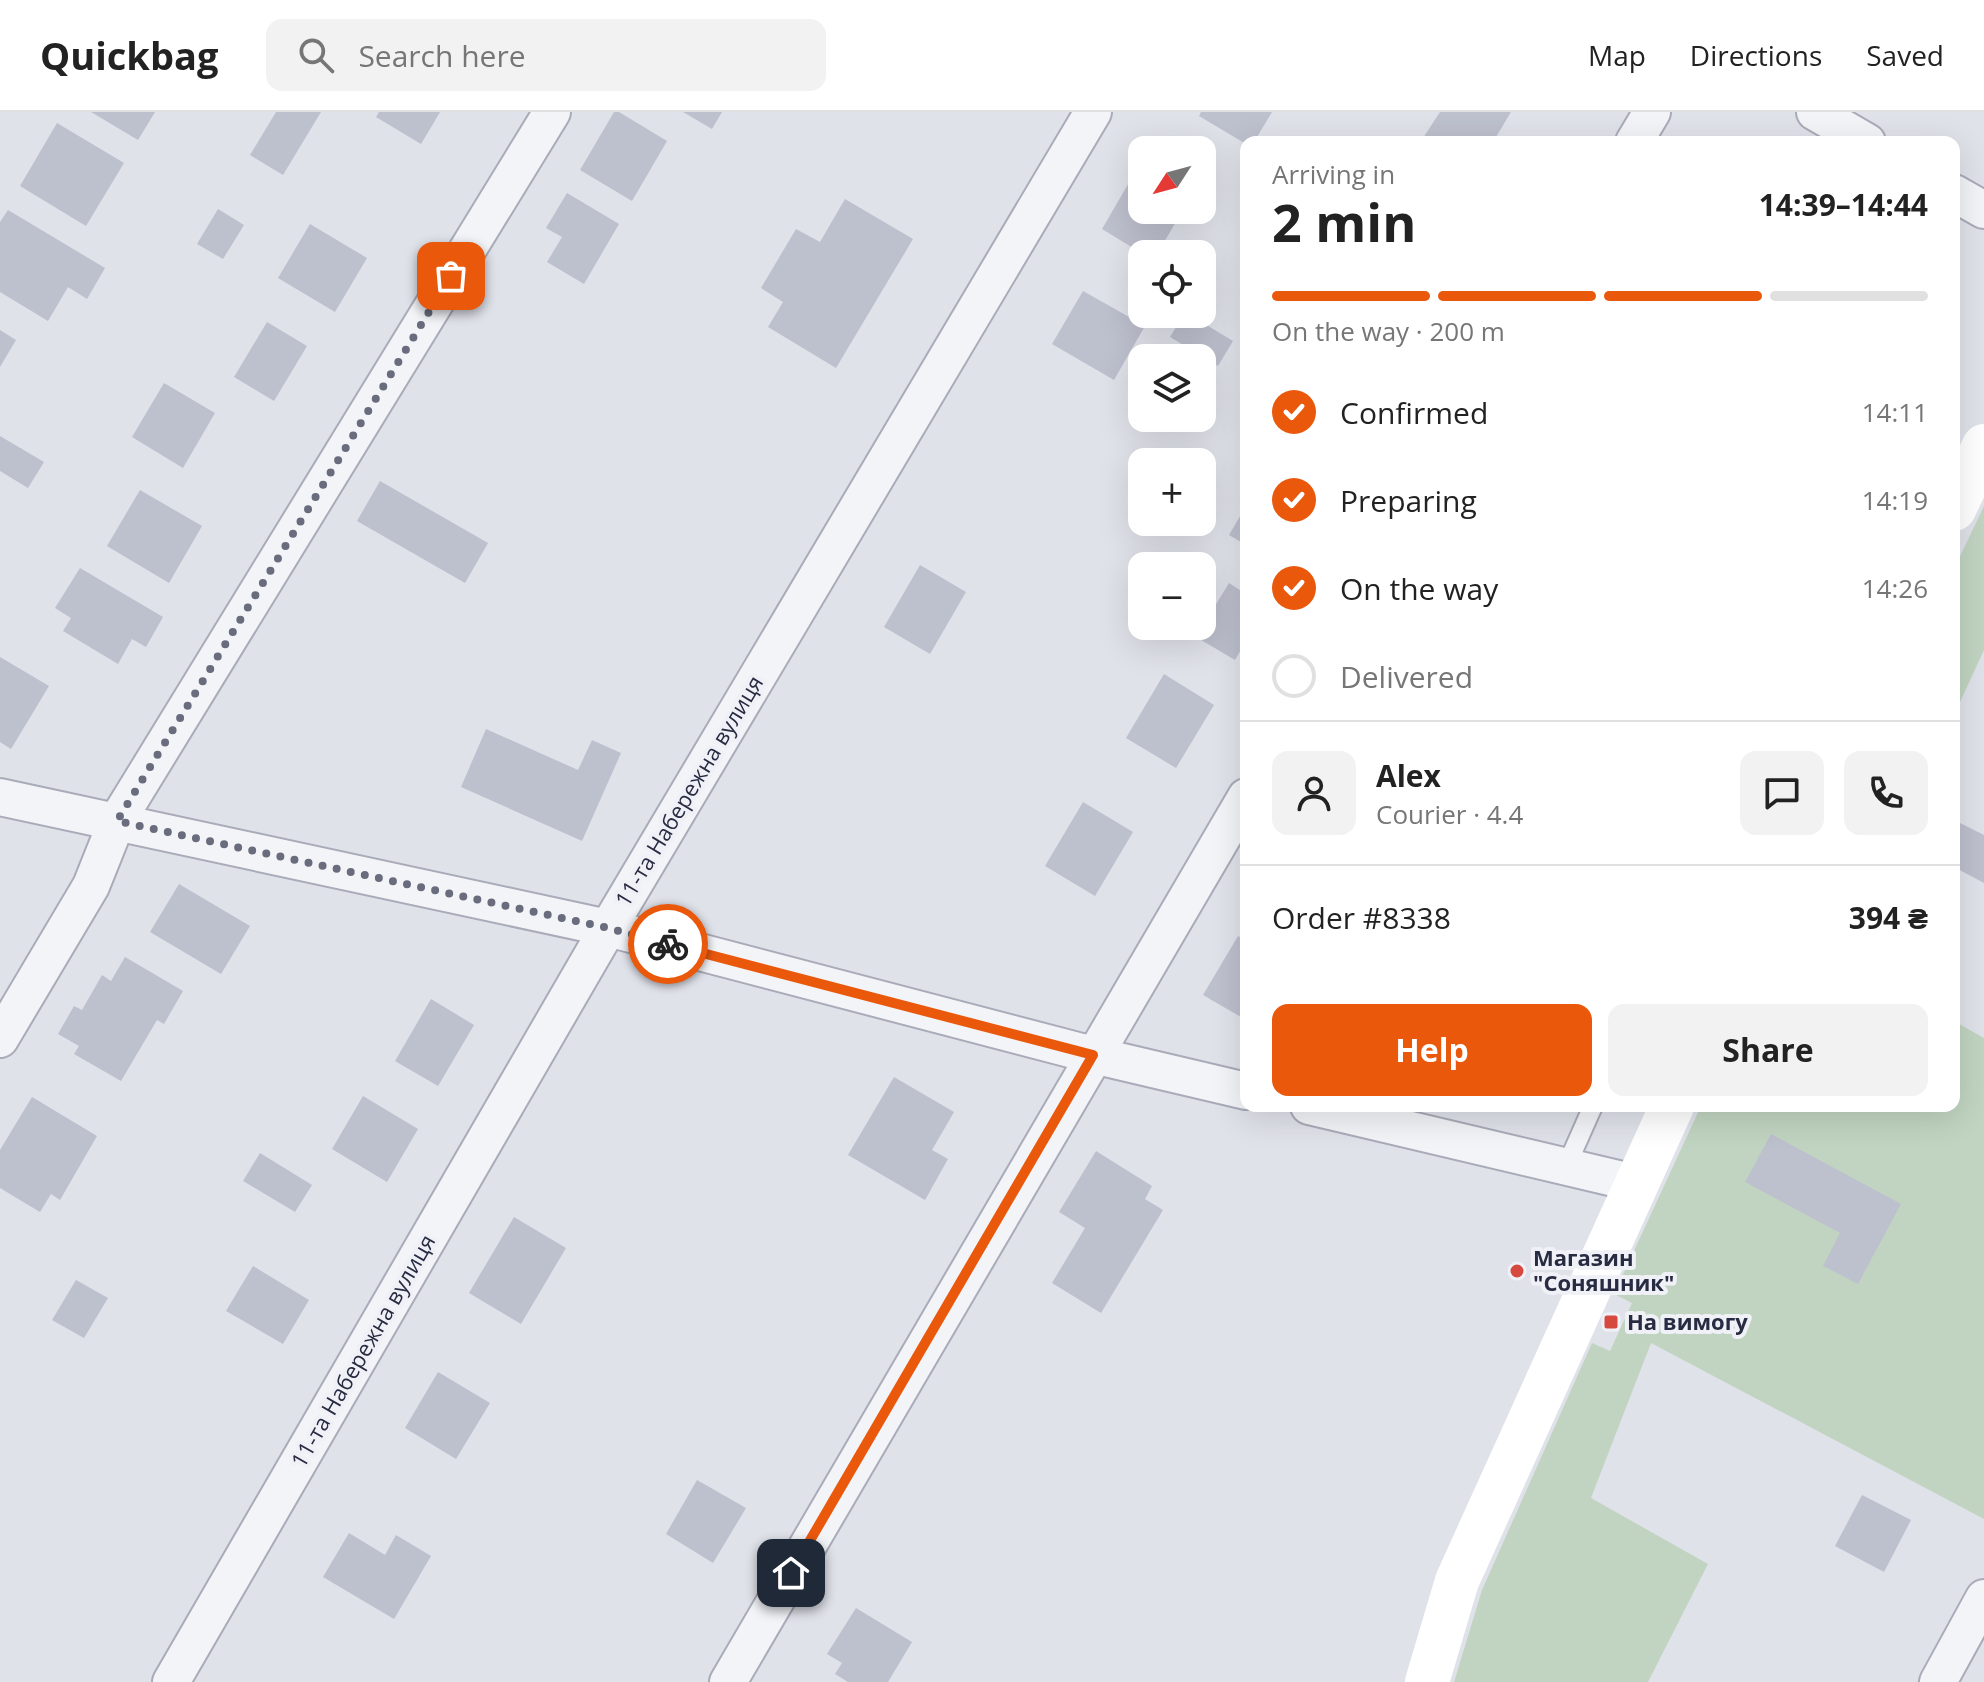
<!DOCTYPE html>
<html lang="en">
<head>
<meta charset="utf-8">
<style>
	:root { --surface:#fff; --page:#f2f2f2; --text:#222; --muted:#767676; --line:#e0e0e0; --accent:#ea580c }
	body { margin:0; font-family:"Open Sans",sans-serif; background:var(--page); color:var(--text); height:100vh; display:flex; flex-direction:column; font-size:30px; white-space:nowrap }
	* { box-sizing:border-box; margin:0 }
	p { font-size:26px; color:var(--muted) }
	.icon { flex:none; width:44px; height:44px; fill:none; stroke:currentColor; stroke-width:2; stroke-linecap:round; stroke-linejoin:round }
	.map { position:relative; flex:1; overflow:hidden }
	.details { position:absolute; left:1240px; top:24px; width:720px; height:976px; display:flex; flex-direction:column; background:var(--surface); border-radius:16px; box-shadow:0 8px 32px #0002 }
	.details>* { flex:none }
	.needle { width:52px; rotate:234deg }
	.tools { position:absolute; left:1128px; top:24px; display:grid; gap:16px }
	.tools a { display:grid; place-items:center; width:88px; height:88px; border-radius:16px; background:var(--surface); box-shadow:0 8px 32px #0002; font-size:40px }
	.pin { position:absolute; display:grid; place-items:center; width:68px; height:68px; color:#fff; margin:-34px; border-radius:16px; box-shadow:0 4px 12px #0006 }
	.courier { position:absolute; display:grid; place-items:center; width:80px; height:80px; margin:-40px; border:6px solid #ea580c; border-radius:50%; background:#fff; color:#222; box-shadow:0 2px 10px #0007 }
	.summary em { font-style:normal; font-weight:700 }
	.summary div { display:flex; flex-direction:column-reverse }
	.summary { display:flex; align-items:center; justify-content:space-between; height:136px; padding:0 32px }
	h1 { font-size:52px; font-weight:700; line-height:60px }
	.bar { display:grid; grid-template-columns:repeat(4,1fr); gap:12px 8px; align-content:center; height:96px; padding:0 32px }
	.bar i { height:10px; border-radius:6px; background:var(--line) }
	.bar .on { background:var(--accent) }
	.bar p { grid-column:span 4 }
	.line { display:flex; align-items:center; gap:20px; padding:0 32px; border-top:2px solid var(--line) }
	.line div { flex:1 }
	.round { display:grid; place-items:center; flex:none; width:84px; height:84px; border-radius:16px; background:var(--page) }
	ol { padding:0 32px; list-style:none }
	li { display:flex; align-items:center; gap:24px; height:88px }
	li p { margin-inline-start:auto }
	li .icon { padding:8px; border-radius:50%; background:var(--accent); color:#fff; stroke-width:4 }
	li:last-child { color:var(--muted) }
	li i { width:44px; height:44px; border:4px solid var(--line); border-radius:50% }
	.cta { display:flex; gap:16px; margin-top:auto; padding:16px 32px }
	.cta a { flex:1; height:92px; border-radius:16px; background:var(--accent); color:#fff; font-size:32px; font-weight:700; line-height:92px; text-align:center }
	.cta a+a { background:var(--page); color:var(--text) }
	header { display:flex; align-items:center; gap:48px; box-sizing:border-box; height:112px; padding:0 40px; background:var(--surface); border-bottom:2px solid var(--line) }
	header strong { font-size:38px }
	nav { display:flex; gap:44px; margin-inline-start:auto; font-size:28px }
	.search { width:560px; height:72px; background:var(--page); display:flex; align-items:center; gap:20px; box-sizing:border-box; padding:0 28px; border-radius:16px; color:var(--muted); font-size:30px }
	.map>svg:first-child { display:block }
	.green { fill:#c1d4c1 }
	.building { fill:#bdc0cd }
	.lines { fill:none; stroke-linecap:round; stroke-linejoin:round }
	.lane-casing { stroke:#a9abb8; stroke-width:22 }
	.street-casing { stroke:#a9abb8; stroke-width:40 }
	.lane { stroke:#f3f4f8; stroke-width:18 }
	.street { stroke:#f3f4f8; stroke-width:36 }
	.secondary { stroke:#fff; stroke-width:44 }
	.done { stroke:#686c7d; stroke-width:8; stroke-dasharray:0 14.4 }
	.route { stroke:#ea580c; stroke-width:10 }
	.poi-dot { fill:#d6493e; stroke:#f0f1f7; stroke-width:3 }
	.labels { text-anchor:middle; stroke-width:8; stroke-linejoin:round; paint-order:stroke }
	.street-label { font-size:22px; fill:#282c42; stroke:#f0f1f7 }
	.poi-label { font-size:22px; font-weight:bold; fill:#282c42; stroke:#f0f1f7; text-anchor:start }
</style>
</head>
<body>
<header>
<strong>Quickbag</strong>
<div class="search"><svg class="icon" aria-label="search" viewBox="0 0 24 24"><circle cx="10" cy="10" r="6"/><path d="M15 15l6 6"/></svg>Search here</div>
<nav><a>Map</a><a>Directions</a><a>Saved</a></nav>
</header>
<div class="map">
<svg width="1984" height="1570" viewBox="0 0 1984 1570">
	<rect width="100%" height="100%" fill="#e0e2ea"/>
	<g class="green">
		<path d="M1984,394V538L1954,603V457Z"/>
		<path d="M1954,909L1984,926V1407L1651,1231L1591,1386L1708,1452L1648,1570H1454L1482,1478L1592,1231L1610,1239L1632,1191L1614,1182L1701,994H1954Z"/>
	</g>
	<g class="building">
		<path d="M91,0H155L138,28Z"/>
		<path d="M276,0H321L283,63L250,43Z"/>
		<path d="M379,0H440L421,32L376,5Z"/>
		<path d="M614,0H619L667,29L632,89L580,58Z"/>
		<path d="M683,0H722L712,17Z"/>
		<path d="M1201,0H1272L1254,30L1246,32L1199,4Z"/>
		<path d="M1440,0H1511L1493,30H1429L1423,26Z"/>
		<path d="M57,11L124,51L86,114L20,74Z"/>
		<path d="M1134,62L1142,67V98H1183L1157,142H1143L1102,117Z"/>
		<path d="M567,81L619,112L584,172L547,150L562,125L546,116Z"/>
		<path d="M845,87L913,127L836,256L768,215L783,190L761,176L796,117L820,130Z"/>
		<path d="M218,97L244,113L223,147L197,132Z"/>
		<path d="M8,98L105,156L87,187L68,175L48,209L0,180V110Z"/>
		<path d="M310,112L367,146L335,200L278,166Z"/>
		<path d="M1083,179L1145,214L1114,268L1052,232Z"/>
		<path d="M1184,202H1188L1233,229L1218,254L1170,225Z"/>
		<path d="M267,210L307,234L274,289L234,265Z"/>
		<path d="M0,218L16,228L0,255Z"/>
		<path d="M164,271L215,301L183,356L132,325Z"/>
		<path d="M0,324L44,350L28,376L0,359Z"/>
		<path d="M380,369L488,431L465,471L357,409Z"/>
		<path d="M140,378L202,414L169,471L107,434Z"/>
		<path d="M1246,394V433L1229,423Z"/>
		<path d="M920,453L966,480L930,542L884,515Z"/>
		<path d="M80,456L163,505L146,535L132,527L118,552L63,519L71,506L55,496Z"/>
		<path d="M1229,471L1246,482V529L1235,548L1196,525Z"/>
		<path d="M0,545L49,574L11,637L0,630Z"/>
		<path d="M1164,562L1214,593L1176,656L1126,626Z"/>
		<path d="M486,617L578,658L592,628L621,641L582,729L461,675Z"/>
		<path d="M1083,690L1133,720L1095,784L1045,754Z"/>
		<path d="M1954,708L1984,723V771L1954,755Z"/>
		<path d="M179,772L250,814L221,862L150,820Z"/>
		<path d="M1238,824L1246,829V908L1203,883Z"/>
		<path d="M125,845L183,879L164,912L157,908L121,969L74,942L79,934L58,922L74,894L82,898L102,863L111,869Z"/>
		<path d="M431,887L474,913L438,974L395,949Z"/>
		<path d="M894,965L954,1000L932,1038L948,1047L925,1088L848,1043Z"/>
		<path d="M363,984L418,1017L387,1070L332,1037Z"/>
		<path d="M32,985L97,1024L60,1088L51,1082L40,1100L0,1076V1038Z"/>
		<path d="M1771,1022L1901,1092L1858,1172L1823,1154L1840,1121L1745,1070Z"/>
		<path d="M1096,1039L1152,1074L1145,1087L1163,1098L1101,1201L1052,1171L1085,1116L1059,1100Z"/>
		<path d="M260,1041L312,1073L295,1100L243,1069Z"/>
		<path d="M514,1105L566,1136L521,1212L469,1181Z"/>
		<path d="M253,1154L309,1188L283,1232L226,1199Z"/>
		<path d="M76,1168L108,1186L84,1226L52,1208Z"/>
		<path d="M438,1260L490,1291L456,1347L405,1316Z"/>
		<path d="M697,1368L746,1396L713,1451L666,1422Z"/>
		<path d="M1862,1383L1911,1408L1884,1460L1835,1434Z"/>
		<path d="M349,1421L385,1443L396,1423L431,1444L394,1507L323,1465Z"/>
		<path d="M856,1496L912,1530L888,1570H848L835,1562L842,1551L827,1542Z"/>
	</g>
	<g class="lines">
		<defs>
			<path id="lane" d="M1566,1055L1593,994"/>
			<g id="street">
				<path d="M1815,0L1867,30"/>
				<path d="M1634,30L1652,0"/>
				<path d="M1954,81L1984,98"/>
				<path d="M0,685L608,816L1093,943L1246,979"/>
				<path d="M0,927L91,774L117,709L552,0"/>
				<path d="M1309,994L1635,1071"/>
				<path d="M171,1570L608,816L1093,0"/>
				<path d="M728,1570L1246,685"/>
				<path d="M1938,1570L1984,1486"/>
			</g>
		</defs>
		<use href="#lane" class="lane-casing"/>
		<use href="#street" class="street-casing"/>
		<use href="#lane" class="lane"/>
		<use href="#street" class="street"/>
		<g class="secondary">
			<path d="M1954,397L1984,334"/>
			<path d="M1427,1570L1457,1469L1672,994"/>
		</g>
	</g>
	<g class="lines">
		<path class="done" d="M451,164L117,709L608,816L668,832"/>
		<path class="route" d="M668,832L1093,943L791,1461"/>
	</g>
	<g class="poi-dot">
		<circle cx="1517" cy="1159" r="8"/>
		<rect x="1603" y="1202" width="16" height="16" rx="4"/>
	</g>
	<g class="labels">
		<g class="street-label">
			<text transform="translate(689 679) rotate(-59)" y="8">11-та Набережна вулиця</text>
			<text transform="translate(363 1239) rotate(-60)" y="8">11-та Набережна вулиця</text>
		</g>
		<g class="poi-label">
			<text x="1533" y="1154">Магазин<tspan x="1533" dy="25">"Соняшник"</tspan></text>
			<text x="1627" y="1218">На вимогу</text>
		</g>
	</g>
</svg>
<div class="tools">
<a><svg class="needle" viewBox="-14 -14 28 28"><path d="M0-13l5 13h-10z" fill="#e53935"/><path d="M0 13l5-13h-10z" fill="#767676"/></svg></a>
<a><svg class="icon" aria-label="locate" viewBox="0 0 24 24"><circle cx="12" cy="12" r="6"/><path d="M12 2v4M12 18v4M2 12h4M18 12h4"/></svg></a>
<a><svg class="icon" aria-label="layers" viewBox="0 0 24 24"><path d="M12 4l9 5-9 5-9-5zM3 14l9 5 9-5"/></svg></a>
<a>+</a>
<a>−</a>
</div>
<div class="pin" style="left:451px;top:164px;background:#ea580c"><svg class="icon" aria-label="bag" viewBox="0 0 24 24"><path d="M5 8h14l-1 12H6zM9 8a3 3 0 0 1 6 0"/></svg></div>
<div class="pin" style="left:791px;top:1461px;background:#1f2937"><svg class="icon" aria-label="home" viewBox="0 0 24 24"><path d="M3 11l9-7 9 7M6 9v11h12V9"/></svg></div>
<div class="courier" style="left:668px;top:832px"><svg class="icon" aria-label="bike" viewBox="0 0 24 24"><circle cx="6" cy="16" r="4"/><circle cx="18" cy="16" r="4"/><path d="M6 16l4-8h5l3 8M10 8l3 8H6M13 5h3"/></svg></div>
<section class="details">
<div class="summary"><div><h1>2 min</h1><p>Arriving in</p></div><em>14:39–14:44</em></div>
<div class="bar"><i class="on"></i><i class="on"></i><i class="on"></i><i></i><p>On the way · 200 m</p></div>
<ol>
<li><svg class="icon" aria-label="check" viewBox="0 0 24 24"><path d="M5 12l5 5 9-10"/></svg>Confirmed<p>14:11</p></li>
<li><svg class="icon" aria-label="check" viewBox="0 0 24 24"><path d="M5 12l5 5 9-10"/></svg>Preparing<p>14:19</p></li>
<li><svg class="icon" aria-label="check" viewBox="0 0 24 24"><path d="M5 12l5 5 9-10"/></svg>On the way<p>14:26</p></li>
<li><i></i>Delivered</li>
</ol>
<div class="line" style="height:144px"><a class="round"><svg class="icon" aria-label="person" viewBox="0 0 24 24"><circle cx="12" cy="8" r="4"/><path d="M4 21q1-7 8-7t8 7"/></svg></a><div><b>Alex</b><p>Courier · 4.4</p></div><a class="round"><svg class="icon" aria-label="chat" viewBox="0 0 24 24"><path d="M4 5h16v11H9l-5 4z"/></svg></a><a class="round"><svg class="icon" aria-label="phone" viewBox="0 0 24 24"><path d="M5 4h4l2 5-3 2q2 4 5 5l2-3 5 2v4C11 20 4 13 5 4z"/></svg></a></div>
<div class="line" style="height:104px"><div>Order #8338</div><b>394 ₴</b></div>
<div class="cta"><a>Help</a><a>Share</a></div>
</section>
</div>
</body>
</html>
